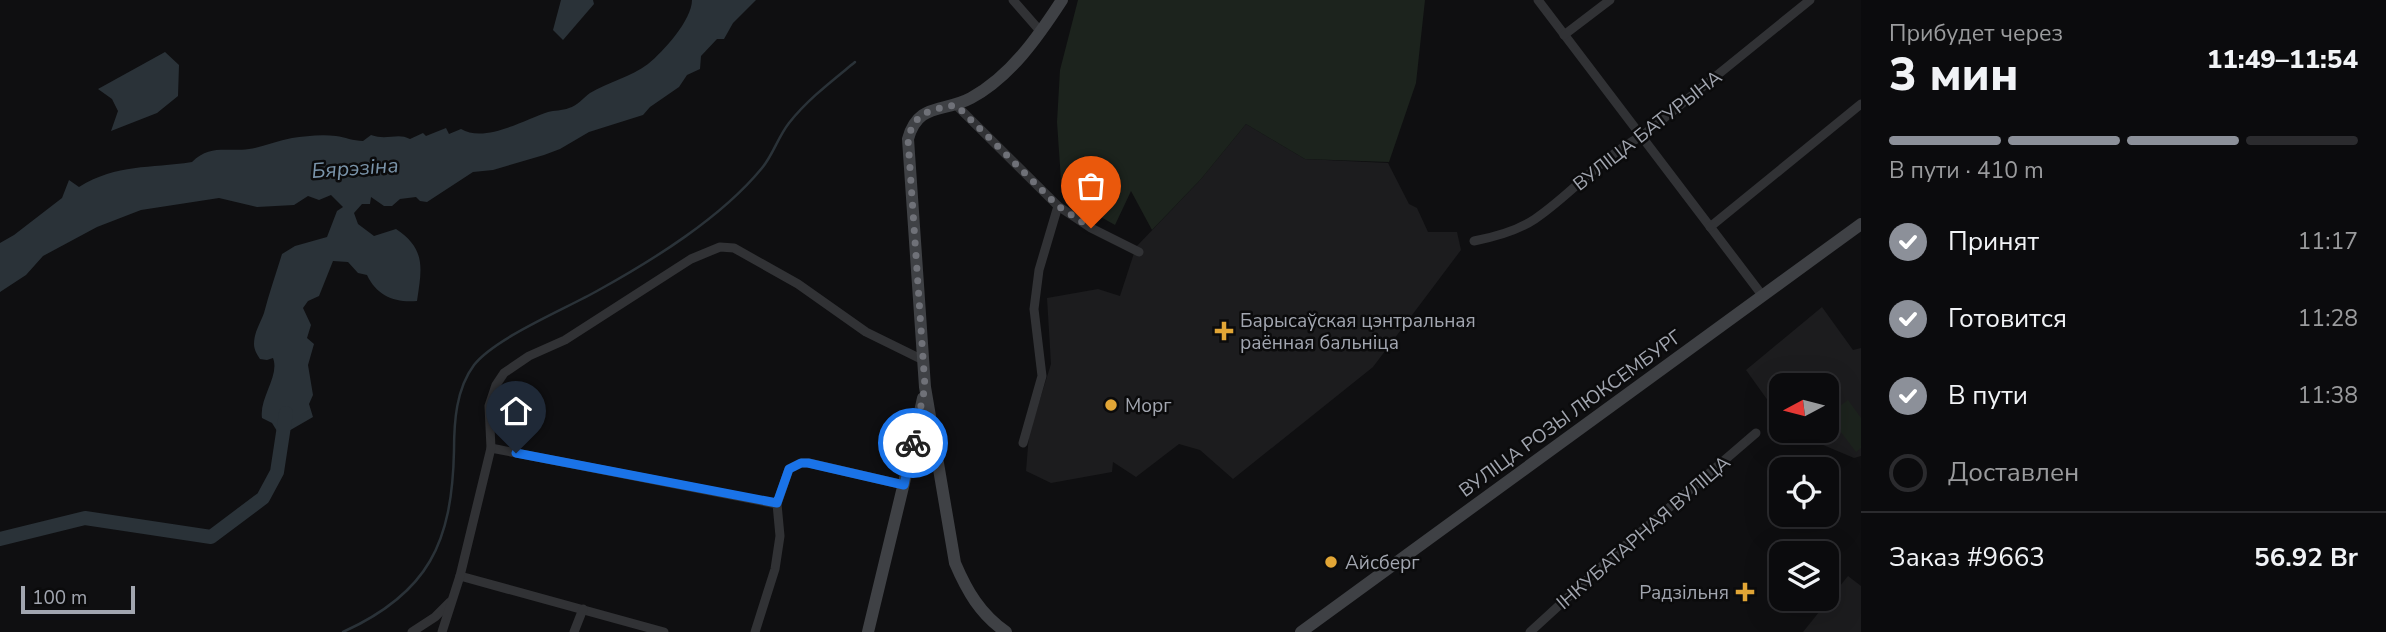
<!DOCTYPE html>
<html lang="ru">
<head>
<meta charset="utf-8">
<style>
	:root { --surface:#0b0b0d; --page:#141416; --text:#f1f3f6; --muted:#9a9b9d; --line:#2b2b2e; --accent:#8c9099 }
	body { margin:0; font-family:"Nunito Sans",sans-serif; background:var(--page); color:var(--text); height:100vh; display:flex; flex-direction:column; font-size:26px; white-space:nowrap }
	* { box-sizing:border-box; margin:0 }
	p { font-size:23px; color:var(--muted) }
	.icon { flex:none; width:38px; height:38px; fill:none; stroke:currentColor; stroke-width:2; stroke-linecap:round; stroke-linejoin:round }
	.map { position:relative; flex:1; overflow:hidden }
	.side { display:flex; flex-direction:column; background:var(--surface); width:525px }
	.side>* { flex:none }
	.needle { width:46px; rotate:263deg }
	.buttons { position:absolute; left:1769px; top:373px; display:grid; gap:14px }
	.buttons a { display:grid; place-items:center; width:70px; height:70px; border-radius:14px; background:var(--surface); box-shadow:0 7px 28px #0002,0 0 0 2px var(--line); font-size:35px }
	.scale { position:absolute; left:21px; bottom:18px; width:114px; box-sizing:border-box; padding-left:7px; border:4px solid #a2a6b0; border-top:0; font-size:19px; line-height:24px; white-space:nowrap; color:#a2a6b0; -webkit-text-stroke:5px #0b0b0c; paint-order:stroke }
	.pin { position:absolute; display:grid; place-items:center; width:60px; height:60px; color:#fff; margin:-72px -30px; border-radius:50% 50% 50% 0; rotate:-45deg; box-shadow:0 0 7px #0007 }
	.pin .icon { rotate:45deg }
	.courier { position:absolute; display:grid; place-items:center; width:70px; height:70px; margin:-35px; border:5px solid #1a73e8; border-radius:50%; background:#fff; color:#222; box-shadow:0 2px 9px #0007 }
	.summary em { font-style:normal; font-weight:800 }
	.summary div { display:flex; flex-direction:column-reverse }
	.summary { display:flex; align-items:center; justify-content:space-between; height:119px; padding:0 28px }
	h1 { font-size:46px; font-weight:800; line-height:52px }
	.bar { display:grid; grid-template-columns:repeat(4,1fr); gap:10px 7px; align-content:center; height:84px; padding:0 28px }
	.bar i { height:9px; border-radius:5px; background:var(--line) }
	.bar .active { background:var(--accent) }
	.bar p { grid-column:span 4 }
	.line { display:flex; align-items:center; gap:18px; padding:0 28px; border-top:2px solid var(--line) }
	.line div { flex:1 }
	ol { padding:0 28px; list-style:none }
	li { display:flex; align-items:center; gap:21px; height:77px }
	li p { margin-inline-start:auto }
	li .icon { padding:7px; border-radius:50%; background:var(--accent); color:#fff; stroke-width:4 }
	li:last-child { color:var(--muted) }
	li i { width:38px; height:38px; border:4px solid var(--line); border-radius:50% }
	main { display:flex; flex:1; min-height:0 }
	.map>svg:first-child { display:block }
	.built { fill:#1c1c1e }
	.green { fill:#1c231d }
	.water { fill:#2a3238 }
	.lines { fill:none; stroke-linecap:round; stroke-linejoin:round }
	.stream { stroke:#2a3238; stroke-width:2.5 }
	.river { stroke:#2a3238; stroke-width:14 }
	.street { stroke:#313235; stroke-width:9 }
	.secondary { stroke:#3f4145; stroke-width:12 }
	.done { stroke:#6f7178; stroke-width:7; stroke-dasharray:0 12.6 }
	.route { stroke:#1a73e8; stroke-width:9 }
	.poi-dot { fill:#e2a636; stroke:#0b0b0c; stroke-width:2.5 }
	.labels { text-anchor:middle; stroke-width:5; stroke-linejoin:round; paint-order:stroke }
	.street-label { font-size:19px; fill:#a2a6b0; stroke:#0b0b0c }
	.poi-label { font-size:19px; fill:#a2a6b0; stroke:#0b0b0c; text-anchor:start }
	.water-label { font-size:21px; font-style:italic; fill:#7a94aa; stroke:#0b0b0c }
</style>
</head>
<body>
<main>
<div class="map">
<svg width="1861" height="632" viewBox="0 0 1861 632">
	<rect width="100%" height="100%" fill="#0f0f11"/>
	<g class="built">
		<path d="M1246,124L1305,159L1388,163L1409,204L1417,208L1428,232H1457L1461,250L1373,367L1233,479L1200,450L1179,444L1136,477L1113,462L1112,472L1051,483L1026,471L1029,434L1051,364L1047,298L1098,289L1120,296L1136,247L1201,179Z"/>
		<path d="M1822,307L1853,350L1861,348V456L1854,458L1790,431L1827,430V385H1782L1781,419L1746,370Z"/>
		<path d="M1848,576L1861,586V632H1803Z"/>
	</g>
	<g class="green">
		<path d="M1078,0H1425L1416,83L1389,162L1305,159L1246,124L1201,179L1152,230L1131,191L1115,225L1062,195L1057,122L1060,70Z"/>
		<path d="M1848,400L1861,418V448L1856,452L1828,415Z"/>
	</g>
	<g class="water">
		<path d="M561,0H593L594,4L563,40L553,30Z"/>
		<path d="M692,0H756L733,23L724,39H717L701,56L700,69L687,75L679,87L650,107L643,115L589,132L560,149L544,155L493,170L473,172L427,202L420,201L416,197L400,199L392,206H384L371,197L370,204H362L354,213L358,224L374,236L396,229C426,249 422,268 417,301C395,303 377,296 367,275L358,273L348,262L333,261L319,296L308,301L303,308L311,325L307,338L314,344L308,365L313,395L309,404L313,417L287,432L277,431L272,423L262,418C259,398 280,376 273,358L267,360L260,359C257,354 254,350 254,344C254,332 260,324 264,313C269,293 276,274 282,254L295,246L327,237L337,211L343,207L331,195L319,200L308,196L294,205L257,207L219,198L141,210L97,227L43,256L26,275L0,292V243L14,235L62,198L69,180L79,187C118,163 149,169 192,162C210,144 226,152 249,149C263,147 277,141 292,138C305,136 322,134 336,136C345,137 353,141 363,141L371,135C388,141 397,132 410,139L423,133L426,136L446,128L449,134L461,129C485,143 524,120 548,112C554,110 562,111 569,108C577,106 583,98 590,93C608,82 631,77 648,64C663,52 692,20 692,0Z"/>
		<path d="M165,52L179,65L178,96L157,113L111,131L118,111L112,99L98,89Z"/>
	</g>
	<g class="lines">
		<path class="stream" d="M343,632C429,593 452,542 454,451C454,422 456,389 474,365C495,338 565,309 597,291C653,260 721,218 762,168C773,155 778,137 789,123C808,99 832,81 855,62"/>
		<path class="river" d="M0,539L85,518L211,537L263,498L277,472L286,413"/>
		<g class="street">
			<path d="M1013,0L1041,32"/>
			<path d="M1538,0L1762,295"/>
			<path d="M1564,35L1610,0"/>
			<path d="M956,105L1058,206L1091,228L1139,252"/>
			<path d="M1710,227L1861,104"/>
			<path d="M1474,241C1495,237 1517,231 1535,219C1572,194 1601,157 1642,136L1810,0"/>
			<path d="M1023,443L1042,376L1034,309L1039,270L1058,206"/>
			<path d="M491,448L777,504"/>
			<path d="M460,576L664,632"/>
			<path d="M412,632L435,617L450,602"/>
			<path d="M442,632L460,576L491,448L489,406L496,385L504,373L529,356L565,340L691,259L720,247L734,248L798,284L866,332L923,360"/>
			<path d="M574,632L583,609"/>
			<path d="M755,632L775,569L780,536L777,504L789,469L801,463H809L904,485"/>
			<path d="M1530,632L1613,556L1756,433"/>
		</g>
		<g class="secondary">
			<path d="M909,462L923,459L936,461"/>
			<path d="M868,632L909,462L923,398"/>
			<path d="M1006,632C980,614 967,591 955,563L925,387L908,139C918,102 943,113 971,98C1010,77 1038,37 1062,0"/>
			<path d="M1301,632L1861,224"/>
		</g>
	</g>
	<g class="lines">
		<path class="done" d="M913,443L925,387L908,139C915,111 930,110 956,105L1058,206L1091,228"/>
		<path class="route" d="M516,453L777,503L789,469L801,463H808L904,485L913,443"/>
	</g>
	<g class="poi-dot">
		<path d="M1220.5 320.5h7v7h7v7h-7v7h-7v-7h-7v-7h7z"/>
		<circle cx="1111" cy="405" r="7"/>
		<circle cx="1331" cy="562" r="7"/>
		<path d="M1741.5 581.5h7v7h7v7h-7v7h-7v-7h-7v-7h7z"/>
	</g>
	<g class="labels">
		<g class="street-label">
			<text transform="translate(1647 130) rotate(-38)" y="7">ВУЛІЦА БАТУРЫНА</text>
			<text transform="translate(1570 413) rotate(-36)" y="7">ВУЛІЦА РОЗЫ ЛЮКСЕМБУРГ</text>
			<text transform="translate(1643 532) rotate(-41)" y="7">ІНКУБАТАРНАЯ ВУЛІЦА</text>
		</g>
		<g class="poi-label">
			<text x="1240" y="327">Барысаўская цэнтральная<tspan x="1240" dy="22">раённая бальніца</tspan></text>
			<text x="1125" y="412">Морг</text>
			<text x="1345" y="569">Айсберг</text>
			<text x="1729" y="599" text-anchor="end">Радзільня</text>
		</g>
		<g class="water-label">
			<text transform="translate(355 168) rotate(-4)" y="7">Бярэзіна</text>
		</g>
	</g>
</svg>
<div class="buttons">
<a><svg class="needle" viewBox="-14 -14 28 28"><path d="M0-13l5 13h-10z" fill="#e53935"/><path d="M0 13l5-13h-10z" fill="#9a9b9d"/></svg></a>
<a><svg class="icon" aria-label="locate" viewBox="0 0 24 24"><circle cx="12" cy="12" r="6"/><path d="M12 2v4M12 18v4M2 12h4M18 12h4"/></svg></a>
<a><svg class="icon" aria-label="layers" viewBox="0 0 24 24"><path d="M12 4l9 5-9 5-9-5zM3 14l9 5 9-5"/></svg></a>
</div>
<div class="scale">100 m</div>
<div class="pin" style="left:1091px;top:228px;background:#ea580c"><svg class="icon" aria-label="bag" viewBox="0 0 24 24"><path d="M5 8h14l-1 12H6zM9 8a3 3 0 0 1 6 0"/></svg></div>
<div class="pin" style="left:516px;top:453px;background:#1f2937"><svg class="icon" aria-label="home" viewBox="0 0 24 24"><path d="M3 11l9-7 9 7M6 9v11h12V9"/></svg></div>
<div class="courier" style="left:913px;top:443px"><svg class="icon" aria-label="bike" viewBox="0 0 24 24"><circle cx="6" cy="16" r="4"/><circle cx="18" cy="16" r="4"/><path d="M6 16l4-8h5l3 8M10 8l3 8H6M13 5h3"/></svg></div>
</div>
<section class="side">
<div class="summary"><div><h1>3 мин</h1><p>Прибудет через</p></div><em>11:49–11:54</em></div>
<div class="bar"><i class="active"></i><i class="active"></i><i class="active"></i><i></i><p>В пути · 410 m</p></div>
<ol>
<li><svg class="icon" aria-label="check" viewBox="0 0 24 24"><path d="M5 12l5 5 9-10"/></svg>Принят<p>11:17</p></li>
<li><svg class="icon" aria-label="check" viewBox="0 0 24 24"><path d="M5 12l5 5 9-10"/></svg>Готовится<p>11:28</p></li>
<li><svg class="icon" aria-label="check" viewBox="0 0 24 24"><path d="M5 12l5 5 9-10"/></svg>В пути<p>11:38</p></li>
<li><i></i>Доставлен</li>
</ol>
<div class="line" style="height:91px"><div>Заказ #9663</div><b>56.92 Br</b></div>
</section>
</main>
</body>
</html>
